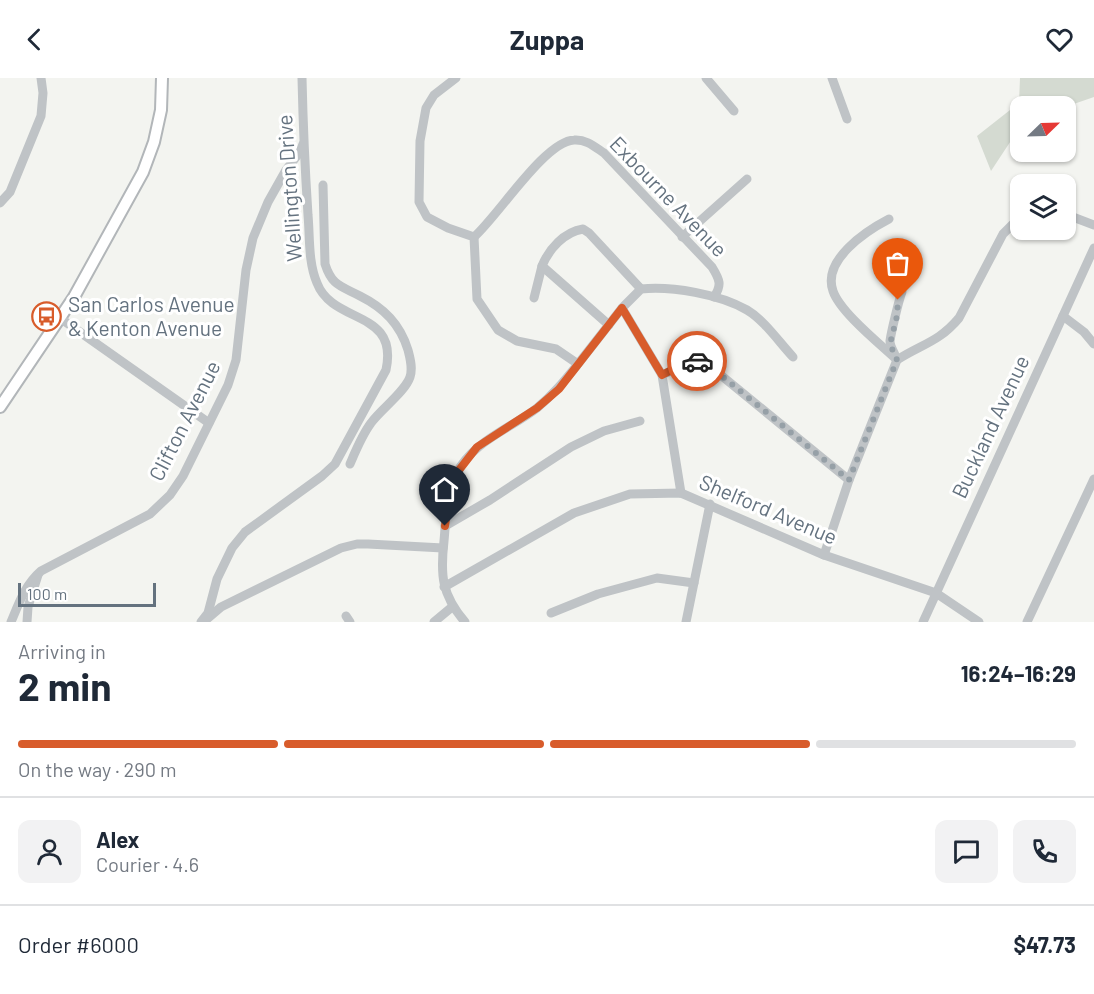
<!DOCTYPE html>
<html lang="en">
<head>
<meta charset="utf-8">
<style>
	:root { --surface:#fff; --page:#f2f2f3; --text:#1f2937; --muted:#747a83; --line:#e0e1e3; --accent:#d85c2b }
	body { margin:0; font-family:Barlow,sans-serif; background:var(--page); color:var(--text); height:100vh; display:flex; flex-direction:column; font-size:22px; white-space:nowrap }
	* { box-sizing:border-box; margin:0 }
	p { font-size:20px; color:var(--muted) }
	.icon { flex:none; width:33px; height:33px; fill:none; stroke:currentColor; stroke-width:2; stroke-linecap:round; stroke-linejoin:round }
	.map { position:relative; height:544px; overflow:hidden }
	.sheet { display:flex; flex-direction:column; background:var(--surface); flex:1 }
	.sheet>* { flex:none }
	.needle { width:39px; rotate:67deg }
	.fabs { position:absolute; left:1010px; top:18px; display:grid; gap:12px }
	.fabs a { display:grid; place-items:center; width:66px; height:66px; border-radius:12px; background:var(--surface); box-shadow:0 2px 4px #0004; font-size:30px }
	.scale { position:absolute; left:18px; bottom:15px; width:138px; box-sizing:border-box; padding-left:6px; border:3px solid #64727f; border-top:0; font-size:16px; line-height:21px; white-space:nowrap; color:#64727f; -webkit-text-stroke:4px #fff; paint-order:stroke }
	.pin { position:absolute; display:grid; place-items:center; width:51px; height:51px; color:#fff; margin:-62px -26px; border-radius:50% 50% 50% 0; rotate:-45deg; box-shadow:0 0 6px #0007 }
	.pin .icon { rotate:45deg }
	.courier { position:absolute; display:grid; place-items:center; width:60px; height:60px; margin:-30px; border:4px solid #d85c2b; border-radius:50%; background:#fff; color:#222; box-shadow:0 2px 8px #0007 }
	.head em { font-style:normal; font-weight:700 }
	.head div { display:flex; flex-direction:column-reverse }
	.head { display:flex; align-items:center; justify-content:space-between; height:102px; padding:0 18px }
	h1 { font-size:39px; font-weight:700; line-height:45px }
	.bar { display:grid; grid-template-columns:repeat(4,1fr); gap:9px 6px; align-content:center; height:72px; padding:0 18px }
	.bar i { height:8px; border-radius:4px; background:var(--line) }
	.bar .active { background:var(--accent) }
	.bar p { grid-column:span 4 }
	.line { display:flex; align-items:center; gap:15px; padding:0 18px; border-top:2px solid var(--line) }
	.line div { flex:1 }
	.round { display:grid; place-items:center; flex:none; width:63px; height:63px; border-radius:12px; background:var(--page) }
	header { display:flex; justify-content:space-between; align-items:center; height:78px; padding:0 18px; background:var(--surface); font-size:27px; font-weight:700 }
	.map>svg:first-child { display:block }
	.green { fill:#d4dad1 }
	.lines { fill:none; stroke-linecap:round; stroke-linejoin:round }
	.major-casing { stroke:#b2b6b9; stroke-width:14 }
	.minor { stroke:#bfc3c6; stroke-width:9 }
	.major { stroke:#fff; stroke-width:10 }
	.done { stroke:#96a0a7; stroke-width:6; stroke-dasharray:0 10.8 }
	.route { stroke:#d85c2b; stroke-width:8 }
	.labels { text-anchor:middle; stroke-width:6; stroke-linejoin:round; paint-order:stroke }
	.street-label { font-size:21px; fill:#64727f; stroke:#fff }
	.poi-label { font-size:21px; fill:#64727f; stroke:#fff; text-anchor:start }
</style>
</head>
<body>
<header><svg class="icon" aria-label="back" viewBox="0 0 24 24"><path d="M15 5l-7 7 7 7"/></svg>Zuppa<svg class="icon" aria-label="heart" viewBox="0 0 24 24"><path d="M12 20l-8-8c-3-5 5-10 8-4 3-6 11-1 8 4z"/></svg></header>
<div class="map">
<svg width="1094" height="544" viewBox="0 0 1094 544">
	<rect width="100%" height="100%" fill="#f3f4f0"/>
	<path class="green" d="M1020,0H1094V19L1065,29L1020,28V49L991,93L977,58L1019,25Z"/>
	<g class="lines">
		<defs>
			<path id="major" d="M0,329L74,219L143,94L154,64L161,32L162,0"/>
		</defs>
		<use href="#major" class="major-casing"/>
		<g class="minor">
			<path d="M456,0L434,17L426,30L420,63L419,124L427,139L448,150L474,159L477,221L498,252L517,263L556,271L578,286C565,302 553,317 537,330C510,351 473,363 456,396C446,416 446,442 444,463C440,498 442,517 465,544"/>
			<path d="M706,0L734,33"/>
			<path d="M832,0L847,41"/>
			<path d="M323,107L325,186C332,208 341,208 360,218C384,230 400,246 408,272C410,280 413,290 410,299C405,314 381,331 371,345C362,357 356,372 350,386"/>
			<path d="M0,125L10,114L41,38L43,15L41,0"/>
			<path d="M1065,136L1094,147"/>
			<path d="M889,141C866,153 822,182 833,213C840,234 880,266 897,282"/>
			<path d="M474,159C498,138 545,63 574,62C586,61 595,69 604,75L712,189C720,202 722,207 714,219"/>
			<path d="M682,159L747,101"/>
			<path d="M534,220L542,188"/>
			<path d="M622,230L662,297L681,415"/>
			<path d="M1063,238L1084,254L1094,266"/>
			<path d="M60,240L209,345"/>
			<path d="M609,247L542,188C549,171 564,154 583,151L589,155L641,211"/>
			<path d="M895,277C893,272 890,268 890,263C891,255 899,221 902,214"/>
			<path d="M578,286L622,230L641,211C672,208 719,216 747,232C764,242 779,264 793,279"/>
			<path d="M662,297L693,283L706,285L849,402"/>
			<path d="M445,448L490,422L571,369L604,353L640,343"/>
			<path d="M824,477L849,402L897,282C922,266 939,264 959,240L1003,156L1020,139"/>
			<path d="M444,509L574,435L630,416L681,415L824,477L936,515L979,544"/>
			<path d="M551,535L598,516L657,500L694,505"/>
			<path d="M346,538L350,544"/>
			<path d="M207,541L221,529L341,470L357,466H368L443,470"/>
			<path d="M11,544C19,525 25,507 41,493L150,436L170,417L183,398L228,307L236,282L246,192L253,160L268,124L286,92L300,74L303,66"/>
			<path d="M27,544L28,529L38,497"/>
			<path d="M201,544L208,535L217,501L232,470L245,454L322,398L335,386L386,292C399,231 333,247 317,205C308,184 310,159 308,137C305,91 303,46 302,0"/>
			<path d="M434,544L452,529"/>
			<path d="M686,544L710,426"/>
			<path d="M923,544L1094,170"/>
			<path d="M1027,544L1094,401"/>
		</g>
		<use href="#major" class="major"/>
	</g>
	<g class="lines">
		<path class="done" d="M697,283L706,285L849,402L897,282L890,266L897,238L898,222"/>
		<path class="route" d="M445,448L449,420L456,396L477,369L537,330L559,311L622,230L662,297L683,286L697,283"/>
	</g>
	<defs>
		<symbol id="bus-ring" viewBox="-11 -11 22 22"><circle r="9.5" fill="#fff" stroke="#d85c2b" stroke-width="1.5"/><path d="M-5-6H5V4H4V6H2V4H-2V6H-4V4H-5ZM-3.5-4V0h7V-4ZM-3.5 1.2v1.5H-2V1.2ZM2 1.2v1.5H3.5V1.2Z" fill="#d85c2b"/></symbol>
	</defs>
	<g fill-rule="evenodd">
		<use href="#bus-ring" x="30" y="222" width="33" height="33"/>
	</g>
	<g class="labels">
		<g class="street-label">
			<text transform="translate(290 110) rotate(-94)" y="7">Wellington Drive</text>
			<text transform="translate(668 119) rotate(46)" y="7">Exbourne Avenue</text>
			<text transform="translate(185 343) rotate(-63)" y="7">Clifton Avenue</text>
			<text transform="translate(991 349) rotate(-65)" y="7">Buckland Avenue</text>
			<text transform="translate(768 432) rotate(23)" y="7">Shelford Avenue</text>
		</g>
		<g class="poi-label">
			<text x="68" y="234">San Carlos Avenue<tspan x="68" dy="24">&amp; Kenton Avenue</tspan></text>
		</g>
	</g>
</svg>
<div class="fabs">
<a><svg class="needle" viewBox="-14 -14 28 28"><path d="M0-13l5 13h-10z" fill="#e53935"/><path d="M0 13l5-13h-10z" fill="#747a83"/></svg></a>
<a><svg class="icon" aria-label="layers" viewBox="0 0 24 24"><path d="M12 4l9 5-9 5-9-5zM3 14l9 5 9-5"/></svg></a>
</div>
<div class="scale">100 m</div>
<div class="pin" style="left:898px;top:222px;background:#ea580c"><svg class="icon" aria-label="bag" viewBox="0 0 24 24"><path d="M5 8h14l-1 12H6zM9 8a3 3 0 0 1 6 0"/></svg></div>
<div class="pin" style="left:445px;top:448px;background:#1f2937"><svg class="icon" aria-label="home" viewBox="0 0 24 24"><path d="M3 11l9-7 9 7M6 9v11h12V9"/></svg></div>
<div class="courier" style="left:697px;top:283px"><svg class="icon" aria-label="car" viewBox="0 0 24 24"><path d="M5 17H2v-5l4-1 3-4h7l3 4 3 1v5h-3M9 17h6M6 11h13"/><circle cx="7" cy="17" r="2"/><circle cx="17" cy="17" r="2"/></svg></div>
</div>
<section class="sheet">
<div class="head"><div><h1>2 min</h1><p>Arriving in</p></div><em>16:24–16:29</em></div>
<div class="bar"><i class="active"></i><i class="active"></i><i class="active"></i><i></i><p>On the way · 290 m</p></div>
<div class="line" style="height:108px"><a class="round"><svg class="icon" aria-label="person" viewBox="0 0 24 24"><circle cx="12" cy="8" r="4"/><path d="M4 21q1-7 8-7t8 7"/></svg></a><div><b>Alex</b><p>Courier · 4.6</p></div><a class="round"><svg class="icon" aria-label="chat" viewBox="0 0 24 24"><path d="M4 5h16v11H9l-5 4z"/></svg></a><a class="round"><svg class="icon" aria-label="phone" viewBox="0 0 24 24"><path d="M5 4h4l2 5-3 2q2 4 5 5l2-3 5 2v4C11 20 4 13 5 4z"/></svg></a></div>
<div class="line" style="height:78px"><div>Order #6000</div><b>$47.73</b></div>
</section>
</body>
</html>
